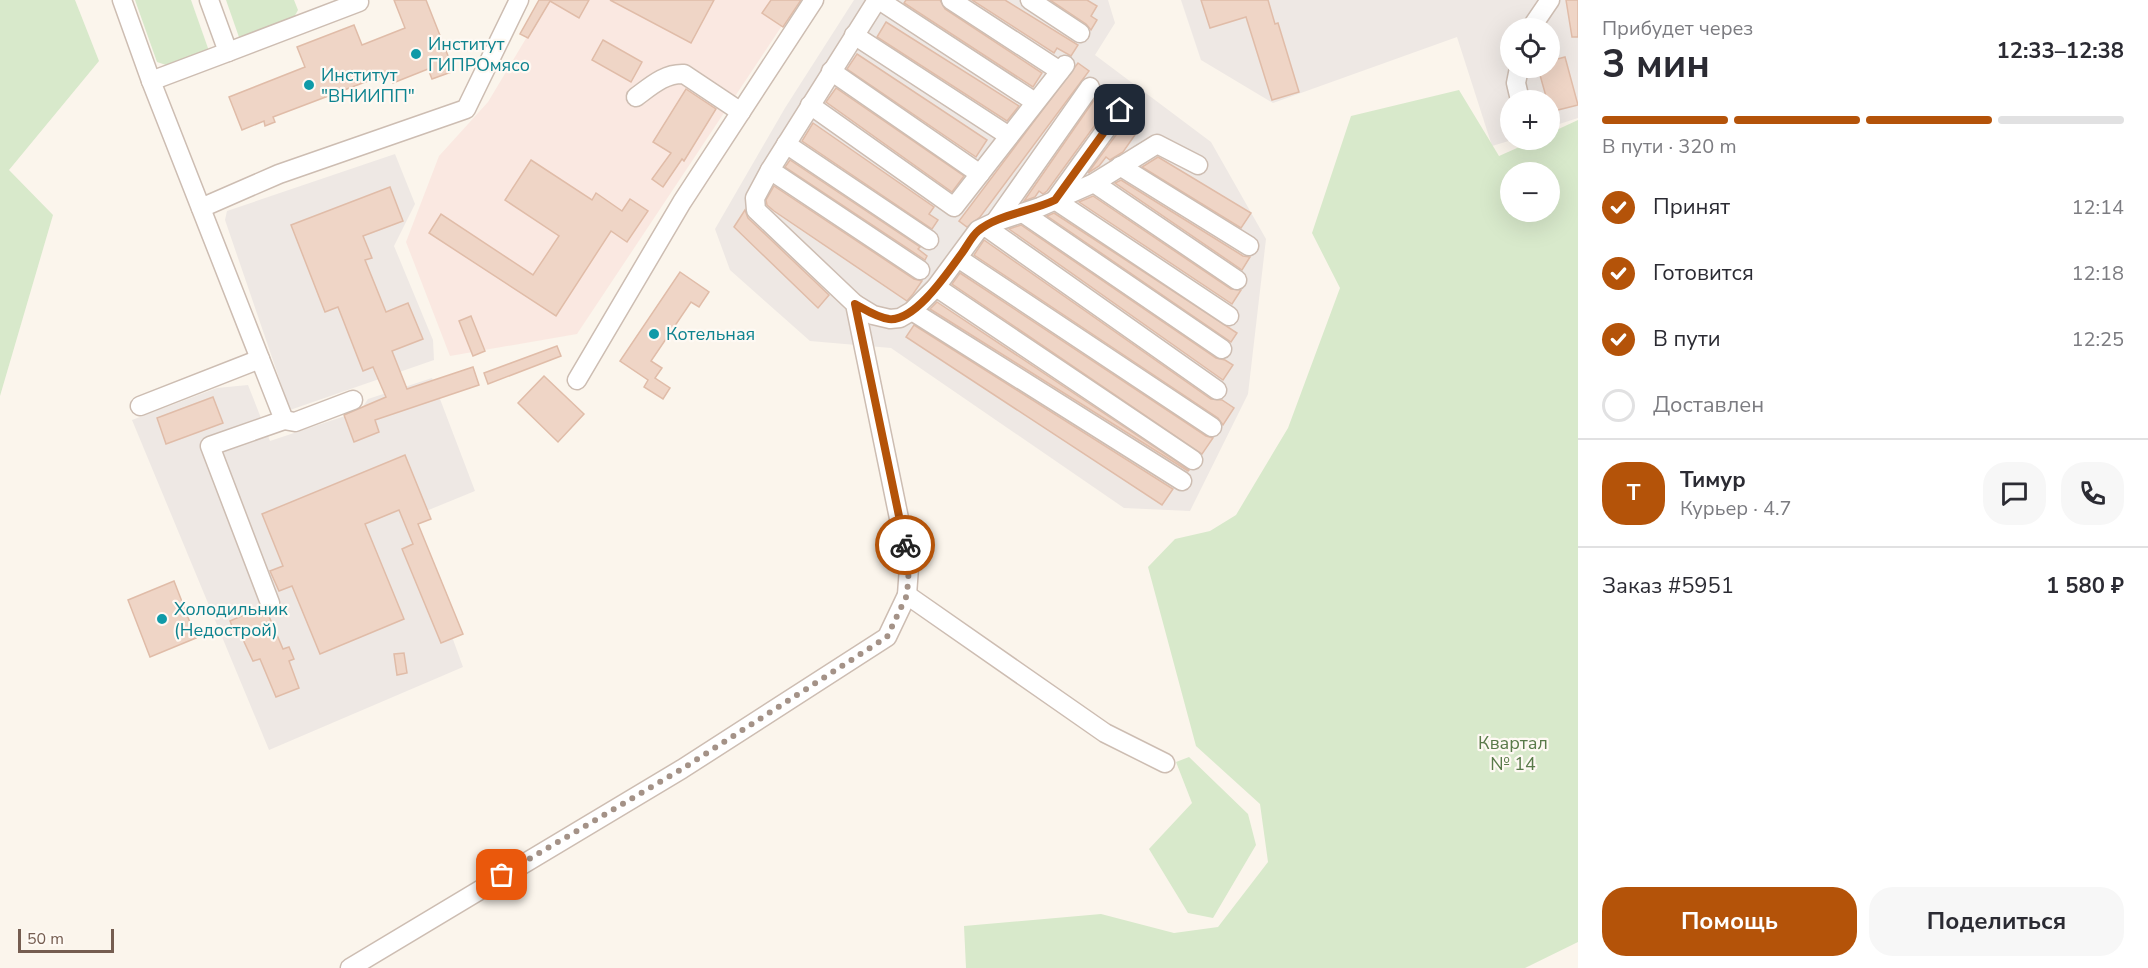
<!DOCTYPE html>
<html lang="ru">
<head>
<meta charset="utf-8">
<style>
	:root { --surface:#fff; --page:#f7f7f7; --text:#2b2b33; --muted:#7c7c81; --line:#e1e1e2; --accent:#b45309 }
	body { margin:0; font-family:"Nunito Sans",sans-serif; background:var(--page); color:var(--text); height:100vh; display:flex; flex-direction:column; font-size:22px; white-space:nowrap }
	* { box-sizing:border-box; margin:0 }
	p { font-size:20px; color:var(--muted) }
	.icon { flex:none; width:33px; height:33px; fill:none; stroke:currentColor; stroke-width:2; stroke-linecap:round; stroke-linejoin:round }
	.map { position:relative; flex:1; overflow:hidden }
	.side { display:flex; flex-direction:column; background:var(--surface); width:570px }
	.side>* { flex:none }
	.tools { position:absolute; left:1500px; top:18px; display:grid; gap:12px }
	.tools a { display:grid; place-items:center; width:60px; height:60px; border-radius:50%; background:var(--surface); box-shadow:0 6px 24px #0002; font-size:30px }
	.scale { position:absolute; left:18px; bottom:15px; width:96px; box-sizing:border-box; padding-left:6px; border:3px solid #755d50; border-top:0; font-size:16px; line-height:21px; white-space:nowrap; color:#755d50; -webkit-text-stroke:4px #fef9f3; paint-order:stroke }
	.pin { position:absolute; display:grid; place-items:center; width:51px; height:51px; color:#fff; margin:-26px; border-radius:12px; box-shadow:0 3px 9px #0006 }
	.courier { position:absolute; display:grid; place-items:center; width:60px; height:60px; margin:-30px; border:4px solid #b45309; border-radius:50%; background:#fff; color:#222; box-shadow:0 2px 8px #0007 }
	.overview em { font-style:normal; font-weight:700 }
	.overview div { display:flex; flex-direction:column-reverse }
	.overview { display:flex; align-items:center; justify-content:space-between; height:102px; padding:0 24px }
	h1 { font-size:39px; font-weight:700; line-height:45px }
	.bar { display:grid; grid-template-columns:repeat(4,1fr); gap:9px 6px; align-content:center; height:72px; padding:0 24px }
	.bar i { height:8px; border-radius:4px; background:var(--line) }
	.bar .on { background:var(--accent) }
	.bar p { grid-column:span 4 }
	.line { display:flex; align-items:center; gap:15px; padding:0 24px; border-top:2px solid var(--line) }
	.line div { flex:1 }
	.round { display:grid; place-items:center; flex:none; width:63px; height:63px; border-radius:24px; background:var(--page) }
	ol { padding:0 24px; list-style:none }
	li { display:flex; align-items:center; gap:18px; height:66px }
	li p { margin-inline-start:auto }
	li .icon { padding:6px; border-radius:50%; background:var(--accent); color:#fff; stroke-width:4 }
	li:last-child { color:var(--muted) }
	li i { width:33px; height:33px; border:3px solid var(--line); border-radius:50% }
	.primary-button { display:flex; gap:12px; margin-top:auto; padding:12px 24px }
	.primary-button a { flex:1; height:69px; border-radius:24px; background:var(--accent); color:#fff; font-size:24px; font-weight:700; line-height:69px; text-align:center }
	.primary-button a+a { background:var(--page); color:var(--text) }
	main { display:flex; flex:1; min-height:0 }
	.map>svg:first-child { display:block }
	.commercial { fill:#fae8e1 }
	.industrial { fill:#eee8e4; fill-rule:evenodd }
	.green { fill:#d8e9cb; fill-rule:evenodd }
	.building { fill:#efd5c6; stroke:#e0bca8; stroke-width:1.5 }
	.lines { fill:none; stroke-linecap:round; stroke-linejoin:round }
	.minor-casing { stroke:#cdbdb2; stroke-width:21 }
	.minor { stroke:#fff; stroke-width:18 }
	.done { stroke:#a49287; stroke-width:6; stroke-dasharray:0 10.8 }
	.route { stroke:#b45309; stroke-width:8 }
	.culture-dot { fill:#0f9aa8; stroke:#fef9f3; stroke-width:2 }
	.labels { text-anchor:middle; stroke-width:4.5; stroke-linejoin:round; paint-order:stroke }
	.culture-label { font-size:18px; fill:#0d838f; stroke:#fef9f3; text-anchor:start }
	.park-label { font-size:18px; fill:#597a49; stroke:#fef9f3 }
</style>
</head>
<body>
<main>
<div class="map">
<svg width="1578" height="968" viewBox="0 0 1578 968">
	<rect width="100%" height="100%" fill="#fbf5ec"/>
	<path class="commercial" d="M549,0H799L577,334L450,356L406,242L439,156L488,102Z"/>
	<g class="industrial">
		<path d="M854,0H1108L1115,23L1095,55L1211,142L1266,239L1248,394L1190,511L1124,508L891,348L810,341L730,270L715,229L785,108Z"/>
		<path d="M1181,0H1578V118L1550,127V100H1510L1512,140L1492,146L1457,37L1273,103L1201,60ZM1510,28H1550V68H1510Z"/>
		<path d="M395,154L415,204L394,246L433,340L434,360L290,410L225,220L227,211Z"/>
		<path d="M432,378L475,491L409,518L463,667L269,750L132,420L217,388L248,385L270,441L360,411L368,399Z"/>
	</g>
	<g class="green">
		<path d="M0,0H75L99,61L9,170L53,215L0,396Z"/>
		<path d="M135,0H191L209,51L169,66L157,62Z"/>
		<path d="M226,0H294L298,10L292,21L240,40Z"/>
		<path d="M1459,90L1499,156L1535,140H1550V133L1578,120V942L1525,968H966L964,926L1101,914L1174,933L1218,927L1268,862L1260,804L1196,746L1148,567L1175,539L1210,531L1236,515L1288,428L1340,288L1312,233L1351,116ZM1510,172H1550V212H1510Z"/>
		<path d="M1189,757L1248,814L1256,845L1213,918L1188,913L1149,849L1192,803L1176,762Z"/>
	</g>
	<g class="building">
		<path d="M394,0H426L454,71L432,79L428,69L393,83L389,73L273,117L275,122L265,126L264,121L242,130L229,97L305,67L297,47L354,25L362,45L405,28Z"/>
		<path d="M539,0H589L579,18L550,1L528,38L520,34Z"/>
		<path d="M610,0H714L691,43Z"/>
		<path d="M771,0H801L783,27L762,13Z"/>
		<path d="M906,0H940L945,9L1042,73L1033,87L904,3Z"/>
		<path d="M972,0H1005L1078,45L1071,56L1057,48L1054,53Z"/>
		<path d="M1050,0H1087L1097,6L1091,16L1097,20L1091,30L1086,24Z"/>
		<path d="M1201,0H1268L1275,24L1278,23L1299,92L1272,100L1246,17L1210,28Z"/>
		<path d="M1566,0H1578V37H1572Z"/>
		<path d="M886,22L1019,106L1007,121L877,37Z"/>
		<path d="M603,40L642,62L631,82L592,60Z"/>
		<path d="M857,54L987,140L976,157L847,69Z"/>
		<path d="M1565,57L1578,105L1550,112V100H1547L1538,68H1550V61Z"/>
		<path d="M1078,63L1089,71L980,217L967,227L959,221Z"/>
		<path d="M1101,87L1118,99L1111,103L1047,191L1043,194L1039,191L1035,197L1024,201L1099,93Z"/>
		<path d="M836,88L964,176L952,192L826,102Z"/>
		<path d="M686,89L716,109L684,161L682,159L663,187L652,179L671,153L653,142Z"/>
		<path d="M1130,116L1142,125L1123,152L1110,160L1106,157L1099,166L1088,173Z"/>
		<path d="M813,123L934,207L929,214L938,220L932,229L802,141Z"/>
		<path d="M1158,157L1251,213L1241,228L1142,167Z"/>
		<path d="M531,160L592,200L596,193L622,211L630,199L648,211L627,242L611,231L556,316L429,233L441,214L533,275L559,236L505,200Z"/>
		<path d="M790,160L920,247L918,249L927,256L925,260L785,167Z"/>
		<path d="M1121,180L1243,256L1250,257L1242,270L1115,183Z"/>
		<path d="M774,186L914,279L922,281L913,294L907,301L774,211L767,205L766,200Z"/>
		<path d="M390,187L403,221L363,236L372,258L365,260L386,312L408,303L423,339L392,351L407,389L473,367L479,385L375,420L379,432L354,442L344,415L386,397L373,367L363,371L338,307L325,312L291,225Z"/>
		<path d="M1093,196L1231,289L1241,290L1232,304L1079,202Z"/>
		<path d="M745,210L748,218L829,295L818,308L734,227Z"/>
		<path d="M1054,213L1237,333L1231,342L1047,216Z"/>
		<path d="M1021,225L1216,358L1225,360L1233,365L1223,380L1009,229Z"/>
		<path d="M984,240L1211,399L1222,400L1234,408L1223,425L1218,418L974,255Z"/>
		<path d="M680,272L709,292L699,307L691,302L651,361L662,368L655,378L670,388L663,399L644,387L648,380L620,361Z"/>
		<path d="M960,273L1206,436L1213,438L1202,454L952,284Z"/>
		<path d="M937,302L1189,470L1188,471L930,309Z"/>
		<path d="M471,316L485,351L473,356L459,321Z"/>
		<path d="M914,325L1173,489L1162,505L906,337Z"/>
		<path d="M557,346L561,356L488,384L484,373Z"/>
		<path d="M544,376L584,414L558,442L518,403Z"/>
		<path d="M213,397L223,423L166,444L157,418Z"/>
		<path d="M405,455L431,519L418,524L463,634L441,643L402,549L413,544L399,510L365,524L404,619L320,654L292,586L279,591L270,571L283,566L262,514Z"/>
		<path d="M174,581L196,638L150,657L128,600Z"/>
		<path d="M260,608L268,614L283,649L289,647L294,659L289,661L299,688L276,697L260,659L253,661L239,631L235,633L230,621Z"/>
		<path d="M404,653L407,673L397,675L394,654Z"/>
	</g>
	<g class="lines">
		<defs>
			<g id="minor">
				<path d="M122,0L151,81L284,420L210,446L270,603"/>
				<path d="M879,0L1035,102"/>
				<path d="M951,0L1060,71"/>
				<path d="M1030,0L1080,33"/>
				<path d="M1531,28L1550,0"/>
				<path d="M854,35L1009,136"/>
				<path d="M228,52L359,2L358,0"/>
				<path d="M1519,68L1516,83L1520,100"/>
				<path d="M831,71L980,174"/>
				<path d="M151,81L228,52L209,0"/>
				<path d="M636,97C651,86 665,73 684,74L741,112"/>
				<path d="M810,105L954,207L1065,65"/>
				<path d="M1120,110L1055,200L1229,316"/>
				<path d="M786,144L929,240"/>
				<path d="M1120,166L1249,246"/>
				<path d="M770,170L920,270"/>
				<path d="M1094,183L1237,280"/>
				<path d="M201,208L279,174L466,109L519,0"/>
				<path d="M1023,213L1222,349"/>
				<path d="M995,222L1090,87"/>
				<path d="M986,227L1217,390"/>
				<path d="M958,258L1212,427"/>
				<path d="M936,287L1193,460"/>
				<path d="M855,304L873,315L890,319L900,318L912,311L936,287L978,230L995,222L1040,207L1094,183L1157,144L1198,165"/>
				<path d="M912,311L1182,481"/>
				<path d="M577,380L682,202L814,0"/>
				<path d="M140,406L260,359"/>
				<path d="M284,420L295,422L353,400"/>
				<path d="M907,595L1105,733L1165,763"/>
				<path d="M350,968L682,769L887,637L907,595L909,567L855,304L756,210L755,198L770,170L877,0"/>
			</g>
		</defs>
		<use href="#minor" class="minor-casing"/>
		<use href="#minor" class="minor"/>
	</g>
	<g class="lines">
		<path class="done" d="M502,875L682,769L887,637L907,595L909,567L905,545"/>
		<path class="route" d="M905,545L855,304C866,310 876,317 889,319C915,322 948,272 962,253C967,246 972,236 978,231C996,215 1033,211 1055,200L1120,110"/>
	</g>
	<g class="culture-dot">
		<circle cx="416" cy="54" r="6"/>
		<circle cx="309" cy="85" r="6"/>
		<circle cx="654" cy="334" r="6"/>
		<circle cx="162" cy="619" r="6"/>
	</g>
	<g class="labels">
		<g class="culture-label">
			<text x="428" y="50">Институт<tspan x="428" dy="21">ГИПРОмясо</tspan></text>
			<text x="321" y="81">Институт<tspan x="321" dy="21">"ВНИИПП"</tspan></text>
			<text x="666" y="340">Котельная</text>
			<text x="174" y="615">Холодильник<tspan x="174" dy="21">(Недострой)</tspan></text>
		</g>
		<g class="park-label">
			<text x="1513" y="749">Квартал<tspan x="1513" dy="21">№ 14</tspan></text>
		</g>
	</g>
</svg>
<div class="tools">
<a><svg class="icon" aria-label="locate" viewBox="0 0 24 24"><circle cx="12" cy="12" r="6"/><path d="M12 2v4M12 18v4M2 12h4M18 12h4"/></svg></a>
<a>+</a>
<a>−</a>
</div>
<div class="scale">50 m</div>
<div class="pin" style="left:502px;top:875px;background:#ea580c"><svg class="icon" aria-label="bag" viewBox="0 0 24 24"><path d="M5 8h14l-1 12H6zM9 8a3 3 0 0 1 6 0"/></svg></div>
<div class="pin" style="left:1120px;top:110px;background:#1f2937"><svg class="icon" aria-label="home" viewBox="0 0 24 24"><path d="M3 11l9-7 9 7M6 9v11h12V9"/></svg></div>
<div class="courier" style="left:905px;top:545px"><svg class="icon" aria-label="bike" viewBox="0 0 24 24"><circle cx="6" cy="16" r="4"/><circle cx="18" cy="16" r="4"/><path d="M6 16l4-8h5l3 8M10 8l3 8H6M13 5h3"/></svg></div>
</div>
<section class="side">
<div class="overview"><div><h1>3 мин</h1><p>Прибудет через</p></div><em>12:33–12:38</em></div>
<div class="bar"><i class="on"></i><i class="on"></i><i class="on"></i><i></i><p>В пути · 320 m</p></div>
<ol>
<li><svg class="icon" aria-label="check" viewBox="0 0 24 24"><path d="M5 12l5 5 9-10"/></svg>Принят<p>12:14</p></li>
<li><svg class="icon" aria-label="check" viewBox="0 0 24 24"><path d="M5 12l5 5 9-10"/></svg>Готовится<p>12:18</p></li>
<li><svg class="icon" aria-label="check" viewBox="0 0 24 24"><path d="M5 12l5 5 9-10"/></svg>В пути<p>12:25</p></li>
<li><i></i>Доставлен</li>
</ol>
<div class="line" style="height:108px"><b class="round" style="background:var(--accent);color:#fff">Т</b><div><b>Тимур</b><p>Курьер · 4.7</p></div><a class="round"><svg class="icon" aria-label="chat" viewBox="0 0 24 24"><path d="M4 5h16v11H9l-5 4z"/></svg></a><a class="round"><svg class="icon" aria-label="phone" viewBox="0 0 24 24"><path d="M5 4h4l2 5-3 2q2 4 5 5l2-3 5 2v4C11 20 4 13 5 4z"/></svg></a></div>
<div class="line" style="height:78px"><div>Заказ #5951</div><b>1 580 ₽</b></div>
<div class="primary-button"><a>Помощь</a><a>Поделиться</a></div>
</section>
</main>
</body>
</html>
